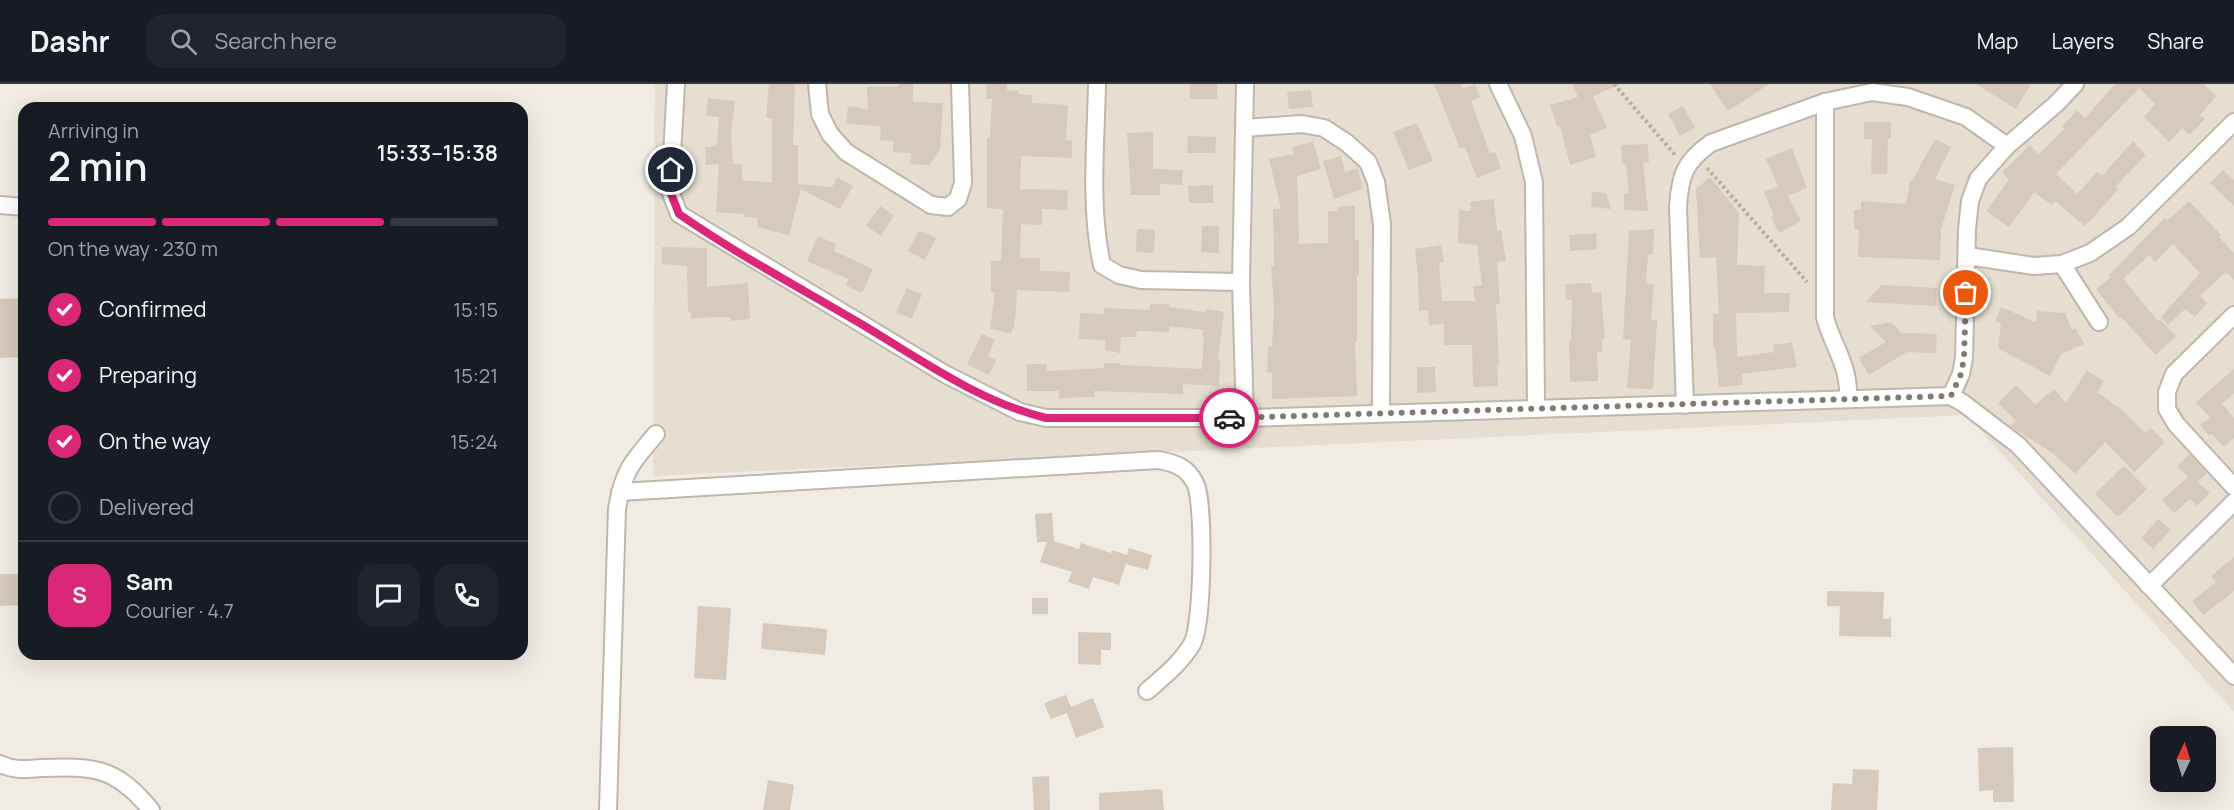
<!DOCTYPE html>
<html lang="en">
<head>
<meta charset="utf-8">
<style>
	:root { --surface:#171b24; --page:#20242c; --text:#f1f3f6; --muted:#9ea1a6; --line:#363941; --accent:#db2777 }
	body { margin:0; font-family:Manrope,sans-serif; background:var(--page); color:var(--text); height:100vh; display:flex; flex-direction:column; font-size:22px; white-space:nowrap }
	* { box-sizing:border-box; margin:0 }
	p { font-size:20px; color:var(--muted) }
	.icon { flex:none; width:33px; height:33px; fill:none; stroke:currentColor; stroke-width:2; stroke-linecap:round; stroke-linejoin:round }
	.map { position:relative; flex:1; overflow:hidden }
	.drawer { position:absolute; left:18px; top:18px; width:510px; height:558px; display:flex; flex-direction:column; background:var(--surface); border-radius:18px; box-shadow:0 6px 24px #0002 }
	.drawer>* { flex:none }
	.needle { width:39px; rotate:4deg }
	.tools { position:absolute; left:2150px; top:642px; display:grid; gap:12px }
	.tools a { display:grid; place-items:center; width:66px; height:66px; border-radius:12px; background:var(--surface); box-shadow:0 6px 24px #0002; font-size:30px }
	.pin { position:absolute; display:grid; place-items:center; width:51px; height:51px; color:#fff; margin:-26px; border:3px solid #fff; border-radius:50%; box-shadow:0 2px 6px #0007 }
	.courier { position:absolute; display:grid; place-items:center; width:60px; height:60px; margin:-30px; border:4px solid #db2777; border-radius:50%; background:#fff; color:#222; box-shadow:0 2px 8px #0007 }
	.head em { font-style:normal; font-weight:600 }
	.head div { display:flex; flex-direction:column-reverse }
	.head { display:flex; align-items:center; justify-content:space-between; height:102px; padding:0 30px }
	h1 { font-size:39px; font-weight:600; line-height:45px }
	.bar { display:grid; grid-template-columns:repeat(4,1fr); gap:9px 6px; align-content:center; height:72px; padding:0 30px }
	.bar i { height:8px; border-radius:4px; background:var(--line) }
	.bar .current { background:var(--accent) }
	.bar p { grid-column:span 4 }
	.line { display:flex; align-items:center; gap:15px; padding:0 30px; border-top:2px solid var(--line) }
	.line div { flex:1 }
	.round { display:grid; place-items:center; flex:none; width:63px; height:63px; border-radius:18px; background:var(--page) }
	ol { padding:0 30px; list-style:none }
	li { display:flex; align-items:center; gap:18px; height:66px }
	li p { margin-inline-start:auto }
	li .icon { padding:6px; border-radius:50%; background:var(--accent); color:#fff; stroke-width:4 }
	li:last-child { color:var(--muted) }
	li i { width:33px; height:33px; border:3px solid var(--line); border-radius:50% }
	header { display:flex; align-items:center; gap:36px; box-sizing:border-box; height:84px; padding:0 30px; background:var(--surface); border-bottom:2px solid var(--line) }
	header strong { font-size:28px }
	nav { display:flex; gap:33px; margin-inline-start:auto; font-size:21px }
	.search { width:420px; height:54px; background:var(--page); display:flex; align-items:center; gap:15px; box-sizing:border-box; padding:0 21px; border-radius:18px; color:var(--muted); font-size:22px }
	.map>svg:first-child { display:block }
	.residential { fill:#e5ded1 }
	.building { fill:#d6cabc }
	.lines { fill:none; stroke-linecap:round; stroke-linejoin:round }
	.street-casing { stroke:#c0b6a9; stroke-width:20 }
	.path { stroke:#beae97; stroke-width:4; stroke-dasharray:3 3; stroke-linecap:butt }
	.street { stroke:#fff; stroke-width:16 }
	.done { stroke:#807a71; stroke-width:6; stroke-dasharray:0 10.8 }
	.route { stroke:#db2777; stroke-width:8 }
</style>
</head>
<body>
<header>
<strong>Dashr</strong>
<div class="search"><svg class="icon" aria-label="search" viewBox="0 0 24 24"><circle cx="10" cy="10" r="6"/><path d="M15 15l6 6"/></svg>Search here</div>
<nav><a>Map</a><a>Layers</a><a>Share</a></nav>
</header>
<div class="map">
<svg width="2234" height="726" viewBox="0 0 2234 726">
	<rect width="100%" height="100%" fill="#f1ece3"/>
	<path class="residential" d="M655,0H2234V628L1967,331L653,392Z"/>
	<g class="building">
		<path d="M769,0H795L793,61H798V100L832,103L837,93L853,102L840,125L801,105L789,151L757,143L758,134L744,133V130L716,128L719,80L706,81L705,63L717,62L719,33L706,32L708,14L735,17L731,50L733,80H742V96L772,99V34H766Z"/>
		<path d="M898,0H913V18L943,19L940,65L929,81L910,80L911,69L893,68V57L880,56L881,43L846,39L848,22L868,25L867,3H898Z"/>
		<path d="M987,0H1007V6L1019,7V10L1032,11V19L1068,21L1066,56L1072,57V74L1021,72L1020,105L1068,106L1067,126L1042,125V141L1021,140L1020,174H1040V187L1070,188L1069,208L1017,206L1016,228L1014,243L1011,249L990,245L995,208H991V177H1001L1003,125L987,124V54H990L992,15H986Z"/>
		<rect x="1190" y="0" width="27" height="15"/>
		<path d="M1434,0H1461L1462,5L1475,0L1480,13L1471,17L1490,70L1495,68L1501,84L1477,94L1465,63L1460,65Z"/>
		<path d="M1572,0H1621L1593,12L1607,44L1590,51L1596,73L1570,81L1560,42L1557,43L1550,21L1578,13Z"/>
		<path d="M1710,0H1769L1728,27Z"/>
		<path d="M1976,0H2031L2016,25Z"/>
		<path d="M2115,0H2203L2216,12L2200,31L2205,35L2190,51L2182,44L2169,58L2144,33L2155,20L2139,4L2056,90L2077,110L2097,88L2102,92L2133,57L2146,71L2115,103L2118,106L2085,142L2055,117L2052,121L2034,108L2009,143L1986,127L2009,96L2002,88L2030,61L2039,70L2064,45L2062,43L2077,26L2085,34Z"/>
		<path d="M1311,6L1313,23L1289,25L1287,8Z"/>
		<path d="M1683,22L1695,44L1680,52L1668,30Z"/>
		<path d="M1864,38H1891V55H1888L1887,90H1871L1872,55H1864Z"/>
		<path d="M1417,39L1433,77L1409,86L1393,48Z"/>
		<path d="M1153,48V85L1183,86L1182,101L1160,100V111H1131L1127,49Z"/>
		<path d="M1188,52L1216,53L1215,69H1187Z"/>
		<path d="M1935,55L1951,63L1935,95L1955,101L1941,145L1940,176L1858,173L1859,145H1854V126H1861V117L1906,120L1910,97H1912Z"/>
		<path d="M1313,57L1321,85L1297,92L1299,157V160L1328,159V127H1338L1337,123L1355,121V156H1359V191H1357V258H1355L1357,312L1272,315V288L1267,289L1268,263H1272L1274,224L1271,182H1274L1273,125H1281L1269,75L1294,70L1292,64Z"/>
		<path d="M1648,60L1649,78L1643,79L1648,127L1624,126V110H1629L1626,80H1622L1621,61Z"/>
		<path d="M1792,64L1807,104L1788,112L1801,137L1779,149L1771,133L1774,132L1764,108L1778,102L1766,75Z"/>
		<path d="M1341,72L1345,88L1357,84L1363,104L1334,115L1323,77Z"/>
		<path d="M2223,86L2234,96V122L2210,99Z"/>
		<path d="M1710,93L1739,129L1737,181L1765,182L1764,209H1790L1789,228L1736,229L1737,273L1774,268L1773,261L1792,258L1797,283L1742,290L1743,301L1719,303L1715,264H1713V230H1719L1716,173L1700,174L1696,105Z"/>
		<path d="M1213,101V119H1189L1188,102Z"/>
		<path d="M1592,108L1606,109L1611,125L1591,123Z"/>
		<path d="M1494,115L1497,147L1501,146L1506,177L1497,178L1500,220H1496L1499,281H1497L1498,302L1473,303L1472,261H1444V240L1429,241L1428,226L1419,227L1418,192L1415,165L1441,161L1444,178L1439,179L1442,217H1475L1473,202H1482L1477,161L1458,159L1459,126L1471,127L1470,118Z"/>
		<path d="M2189,117L2221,151L2219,153L2234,169V196L2226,188L2200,212L2207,219L2195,233L2185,225L2168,241L2161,233L2200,189L2173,160L2155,178L2149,171L2123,195L2158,237L2160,235L2176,252L2156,271L2121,233L2119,234L2096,205L2111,193L2109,191L2165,134L2167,137Z"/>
		<path d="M880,122L894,132L881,152L866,142Z"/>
		<path d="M1202,142H1219V169L1201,168Z"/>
		<path d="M1137,145L1155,146L1154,169L1136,168Z"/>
		<path d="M1654,145L1653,170H1648L1646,199L1654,200L1651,236H1657L1653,305L1627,304L1631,256L1623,255L1629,147Z"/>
		<path d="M918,148H924L936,154L925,176L908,167Z"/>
		<path d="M1596,149L1597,165L1570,167L1569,151Z"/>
		<path d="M818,152L836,160L834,167L873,185L862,209L845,201L848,195L807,177Z"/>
		<path d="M662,163L707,164V203L748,199L750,235L731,237L730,233L691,234V228H688L687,182L662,180Z"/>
		<path d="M1591,199L1592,209L1601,208L1605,255H1602V268H1597L1598,297L1570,298L1569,257H1571L1572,216H1566L1565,200Z"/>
		<path d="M1882,201L1937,204L1936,222L1866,218Z"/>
		<path d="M907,204L922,210L912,235L896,228Z"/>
		<path d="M24,214V273L0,274V215Z"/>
		<path d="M1150,220H1169V223L1205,228V225L1224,228L1218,276L1220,277L1219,302L1183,300V310L1094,307L1095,313L1059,314V307H1027V280H1047V287L1104,284V279H1120V281L1202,285L1204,252L1202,251L1203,246L1169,242V248L1137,247L1136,253H1121L1120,269L1105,266V256L1079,255L1080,229L1104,230V224L1150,226Z"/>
		<path d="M2001,223L2036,238L2037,227L2065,229L2072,246L2076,244L2084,260L2061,270L2050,292L1998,264L2001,240L1995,237Z"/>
		<path d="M1891,238L1901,249L1937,250L1936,269L1907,268L1869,291L1859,274L1886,258L1870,242Z"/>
		<path d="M982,250L995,256L988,272L996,276L989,291L967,280Z"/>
		<path d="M1417,283H1435L1436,308L1417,309Z"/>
		<path d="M2234,285V309L2222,320L2234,334V354L2224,363L2212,350L2210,352L2200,341L2210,334L2196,318Z"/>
		<path d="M2087,287L2104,297L2097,308L2122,326L2145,349L2151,344L2165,358L2134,388L2105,358L2075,390L2054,370L2010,342L2016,337L1998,319L2016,301L2035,321L2054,305L2066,319Z"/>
		<path d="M2190,370L2207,389L2198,398L2210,409L2197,422L2190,415L2174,429L2162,416L2188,393L2177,382Z"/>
		<path d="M2124,382L2147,405L2118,433L2095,410Z"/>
		<path d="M1052,429L1054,457L1079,465L1081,459L1111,469L1112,466L1127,471L1129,464L1152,471L1148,486L1126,480L1119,501L1093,493L1089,505L1068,498L1072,488L1040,478L1047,458H1037L1035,430Z"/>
		<path d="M2158,435L2171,446L2153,465L2141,454Z"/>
		<path d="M2234,473V507L2203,531L2192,517L2216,498L2211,492Z"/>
		<path d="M0,490H24V521L0,522Z"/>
		<path d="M1827,507L1884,508L1883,535L1891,534V553L1839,552L1840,522H1827Z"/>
		<rect x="1032" y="514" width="16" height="16"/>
		<path d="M698,522L731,524L726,596L694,594Z"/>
		<path d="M763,539L827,545L825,571L761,565Z"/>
		<path d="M1078,548L1111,549V566H1101V581L1078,580Z"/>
		<path d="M1066,611L1071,623L1093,614L1104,643L1076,654L1067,629L1051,635L1044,619Z"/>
		<path d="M2013,663L2014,718H1993V706L1979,707L1978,664Z"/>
		<path d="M1853,685L1879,686L1877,726H1831L1833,699L1852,700Z"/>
		<path d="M1049,692L1050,726H1034L1032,693Z"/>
		<path d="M768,696L794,701L790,726H763Z"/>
		<path d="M1162,705L1164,726H1099V709Z"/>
	</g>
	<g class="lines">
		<defs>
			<g id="street">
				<path d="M676,0L670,107L679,130L945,290L1020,328L1046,334H1245L1951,312L1963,319L2018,361L2234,592"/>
				<path d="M817,0L820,30L830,50L846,68L931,121L948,123L958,115L963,99L960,0"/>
				<path d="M1097,0C1096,59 1089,122 1102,181L1119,191L1141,196L1241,198"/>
				<path d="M1498,0L1523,52L1534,98L1536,324"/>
				<path d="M1825,18V233C1830,254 1842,271 1846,291C1848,299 1848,307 1849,315"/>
				<path d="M1244,44L1302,40L1324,44L1347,59L1368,78L1376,98L1382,140L1381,329"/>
				<path d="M0,121L24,123"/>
				<path d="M1968,172L2034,182L2062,180L2090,169L2128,143L2234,38"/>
				<path d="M2062,180L2099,238"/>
				<path d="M2234,231L2174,290L2167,308V325L2176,340L2234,403"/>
				<path d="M1951,312L1961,290L1964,274L1967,145L1970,117L1978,95L2007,62L2056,20L2075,0"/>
				<path d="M1685,321L1678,123C1680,92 1684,78 1711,59L1825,18L1872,8L1908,13L1966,33L2007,62"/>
				<path d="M1245,334L1241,198L1245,0"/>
				<path d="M620,408L1158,376C1175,379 1187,383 1195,399C1205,418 1203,542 1192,560C1181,579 1163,593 1147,607"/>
				<path d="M2149,502L2234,418"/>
				<path d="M0,680C15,687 25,685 41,684C94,682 116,683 151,726"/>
				<path d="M608,726L617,425C623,387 632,378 656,350"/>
			</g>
		</defs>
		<use href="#street" class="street-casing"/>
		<g class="path">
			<path d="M1614,0L1676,72"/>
			<path d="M1707,84L1807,198"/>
		</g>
		<use href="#street" class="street"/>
	</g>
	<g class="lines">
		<path class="done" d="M1229,334L1951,312L1961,290L1964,274L1966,209"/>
		<path class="route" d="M671,86L670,107L679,130C738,171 802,205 863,241C921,276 980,318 1046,334H1229"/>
	</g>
</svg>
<div class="tools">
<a><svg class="needle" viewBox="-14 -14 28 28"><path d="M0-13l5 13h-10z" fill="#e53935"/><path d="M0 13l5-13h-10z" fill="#9ea1a6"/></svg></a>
</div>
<div class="pin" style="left:1966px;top:209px;background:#ea580c"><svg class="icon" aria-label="bag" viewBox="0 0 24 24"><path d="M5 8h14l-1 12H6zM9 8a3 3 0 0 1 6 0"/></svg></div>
<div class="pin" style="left:671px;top:86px;background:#1f2937"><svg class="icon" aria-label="home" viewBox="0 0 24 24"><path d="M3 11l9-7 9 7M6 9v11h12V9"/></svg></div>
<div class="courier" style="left:1229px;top:334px"><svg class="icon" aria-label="car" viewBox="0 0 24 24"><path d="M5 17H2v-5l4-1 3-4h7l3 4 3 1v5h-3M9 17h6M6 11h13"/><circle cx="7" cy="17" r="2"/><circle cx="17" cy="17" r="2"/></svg></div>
<section class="drawer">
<div class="head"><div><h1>2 min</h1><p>Arriving in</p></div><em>15:33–15:38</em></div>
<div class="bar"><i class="current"></i><i class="current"></i><i class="current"></i><i></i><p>On the way · 230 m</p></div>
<ol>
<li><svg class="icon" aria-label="check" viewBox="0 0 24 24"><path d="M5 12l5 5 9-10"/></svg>Confirmed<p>15:15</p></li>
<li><svg class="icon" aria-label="check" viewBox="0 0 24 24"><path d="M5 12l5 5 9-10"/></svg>Preparing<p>15:21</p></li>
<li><svg class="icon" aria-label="check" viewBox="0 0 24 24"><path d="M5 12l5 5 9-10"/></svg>On the way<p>15:24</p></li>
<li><i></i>Delivered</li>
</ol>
<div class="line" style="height:108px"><b class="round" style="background:var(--accent);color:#fff">S</b><div><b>Sam</b><p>Courier · 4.7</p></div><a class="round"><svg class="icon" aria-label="chat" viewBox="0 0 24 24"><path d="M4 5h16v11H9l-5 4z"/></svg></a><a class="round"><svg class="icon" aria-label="phone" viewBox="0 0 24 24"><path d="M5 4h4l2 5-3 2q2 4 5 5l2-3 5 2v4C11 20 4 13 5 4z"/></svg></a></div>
</section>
</div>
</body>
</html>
